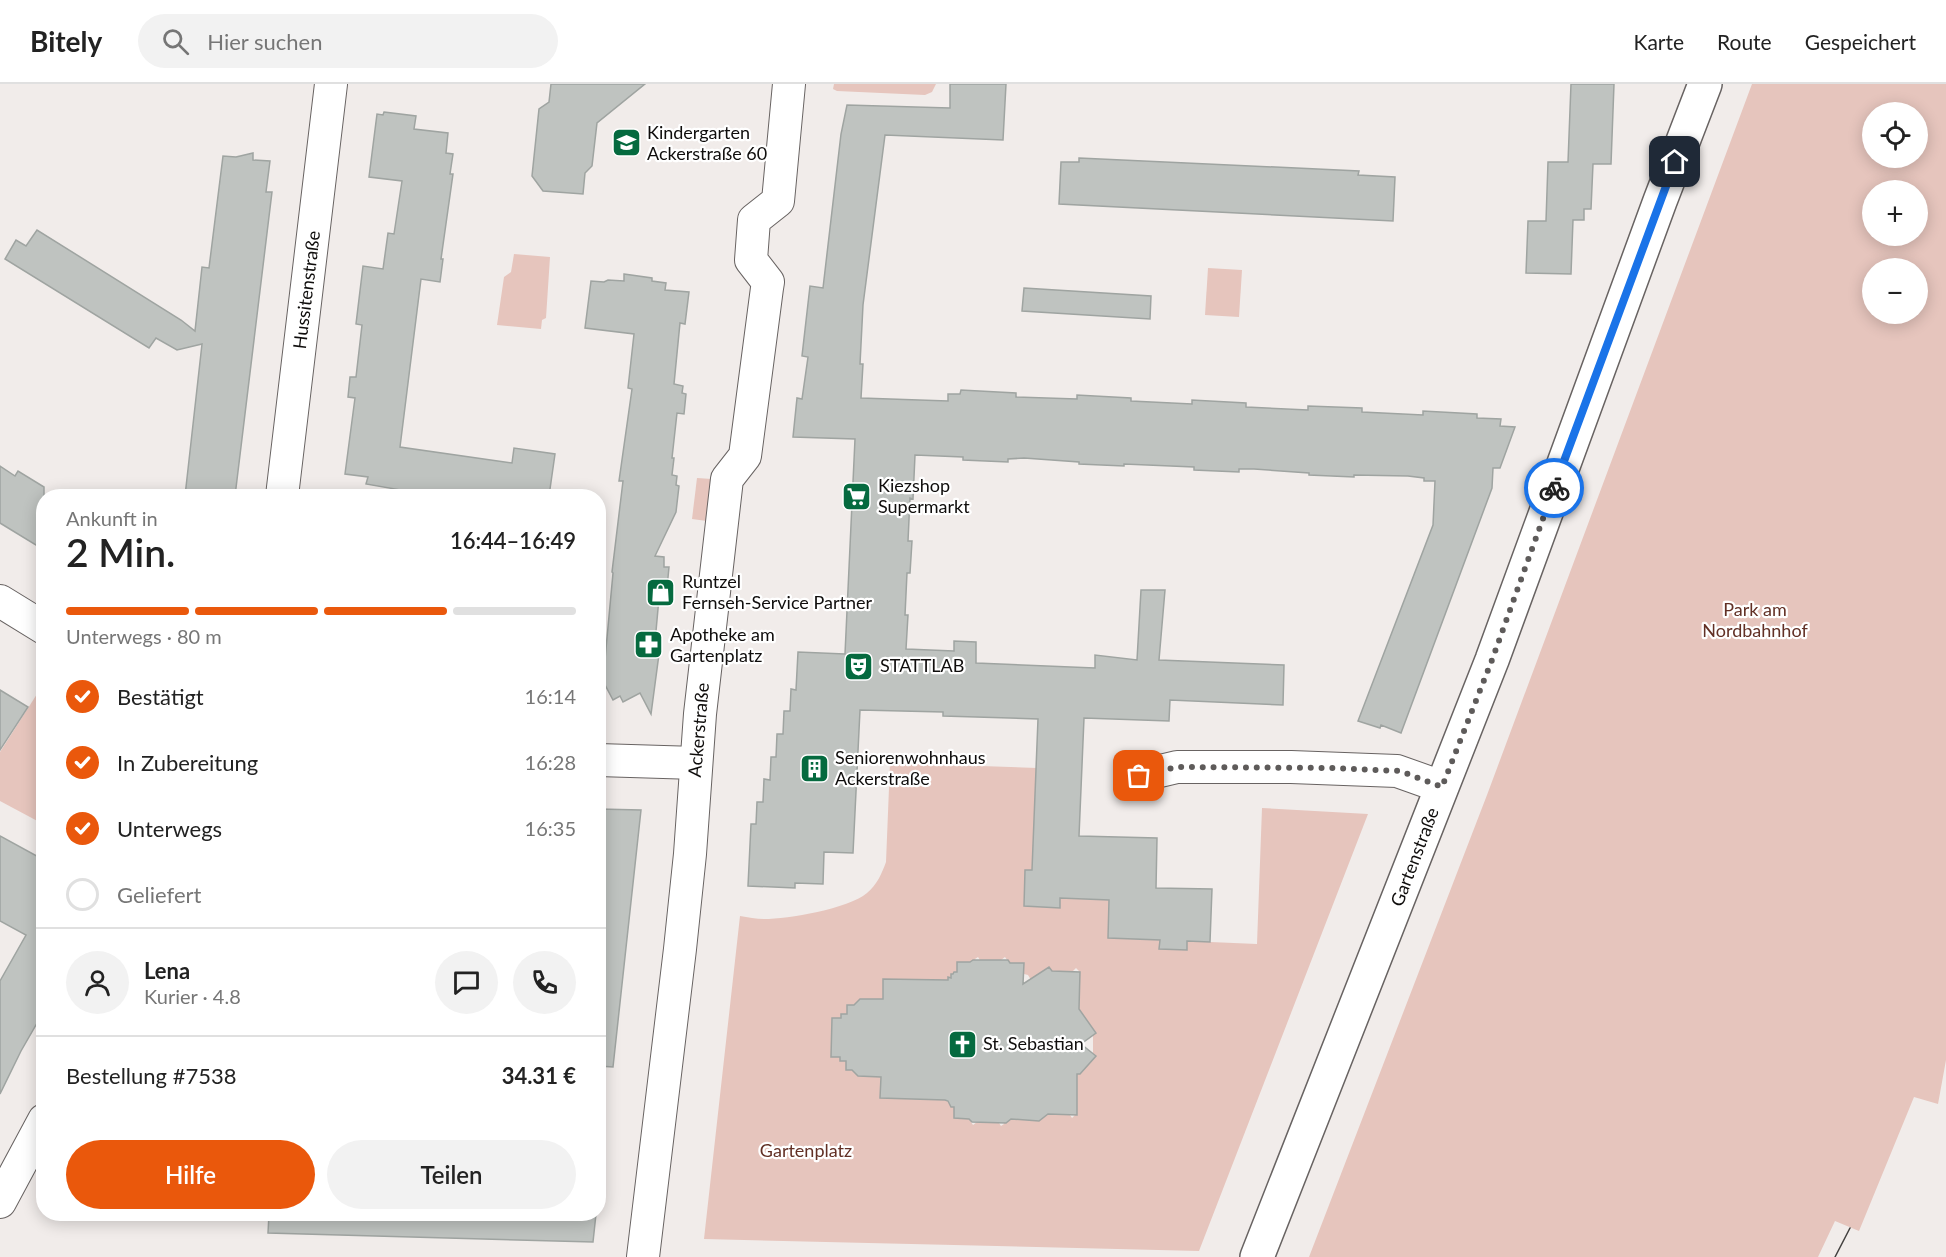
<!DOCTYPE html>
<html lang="de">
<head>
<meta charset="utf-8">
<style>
	:root { --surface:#fff; --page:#f2f2f2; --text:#222; --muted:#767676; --line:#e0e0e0; --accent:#ea580c }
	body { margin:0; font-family:Lato,sans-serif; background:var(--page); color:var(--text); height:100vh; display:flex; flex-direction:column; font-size:22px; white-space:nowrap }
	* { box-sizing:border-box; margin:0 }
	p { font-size:20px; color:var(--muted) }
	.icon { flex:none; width:33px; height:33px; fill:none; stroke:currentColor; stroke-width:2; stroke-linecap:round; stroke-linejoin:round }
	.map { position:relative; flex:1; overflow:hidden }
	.sheet { position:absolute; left:36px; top:405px; width:570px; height:732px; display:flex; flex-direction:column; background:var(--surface); border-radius:24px; box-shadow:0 3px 15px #0003 }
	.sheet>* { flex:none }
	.tools { position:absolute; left:1862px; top:18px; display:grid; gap:12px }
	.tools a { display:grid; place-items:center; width:66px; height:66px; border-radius:50%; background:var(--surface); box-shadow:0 3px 15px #0003; font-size:30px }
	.pin { position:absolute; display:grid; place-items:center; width:51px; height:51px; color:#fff; margin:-26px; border-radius:12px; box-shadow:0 3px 9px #0006 }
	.courier { position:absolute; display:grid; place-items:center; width:60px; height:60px; margin:-30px; border:4px solid #1a73e8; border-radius:50%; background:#fff; color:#222; box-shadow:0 2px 8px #0007 }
	.summary em { font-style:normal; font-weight:600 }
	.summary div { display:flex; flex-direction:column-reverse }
	.summary { display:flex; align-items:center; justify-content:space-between; height:102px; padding:0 30px }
	h1 { font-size:39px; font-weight:600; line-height:45px }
	.bar { display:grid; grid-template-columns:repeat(4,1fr); gap:9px 6px; align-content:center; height:72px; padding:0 30px }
	.bar i { height:8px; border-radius:4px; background:var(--line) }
	.bar .on { background:var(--accent) }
	.bar p { grid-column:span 4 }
	.line { display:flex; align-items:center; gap:15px; padding:0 30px; border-top:2px solid var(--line) }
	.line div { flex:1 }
	.round { display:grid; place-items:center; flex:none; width:63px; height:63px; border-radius:32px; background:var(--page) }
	ol { padding:0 30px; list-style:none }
	li { display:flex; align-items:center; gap:18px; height:66px }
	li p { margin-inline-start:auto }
	li .icon { padding:6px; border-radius:50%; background:var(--accent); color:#fff; stroke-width:4 }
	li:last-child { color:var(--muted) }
	li i { width:33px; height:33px; border:3px solid var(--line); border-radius:50% }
	.button { display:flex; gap:12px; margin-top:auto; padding:12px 30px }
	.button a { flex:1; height:69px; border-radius:36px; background:var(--accent); color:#fff; font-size:24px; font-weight:600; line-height:69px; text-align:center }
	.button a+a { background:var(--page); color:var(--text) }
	header { display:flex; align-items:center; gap:36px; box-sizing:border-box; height:84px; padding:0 30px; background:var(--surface); border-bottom:2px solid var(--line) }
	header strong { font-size:28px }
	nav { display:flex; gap:33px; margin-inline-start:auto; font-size:21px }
	.search { width:420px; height:54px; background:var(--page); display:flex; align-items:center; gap:15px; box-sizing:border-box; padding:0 21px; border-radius:33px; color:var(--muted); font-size:22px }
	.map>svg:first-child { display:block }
	.green { fill:#e6c5bd; fill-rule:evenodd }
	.building { fill:#bfc3c0; stroke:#9fa4a1; stroke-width:1.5 }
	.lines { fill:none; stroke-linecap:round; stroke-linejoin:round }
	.minor-casing { stroke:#686362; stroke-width:34 }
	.tertiary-casing { stroke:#686362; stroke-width:36 }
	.minor { stroke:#fff; stroke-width:32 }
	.tertiary { stroke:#fff; stroke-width:33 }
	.tram { stroke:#43403f; stroke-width:1.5 }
	.done { stroke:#5e5b5a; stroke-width:6; stroke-dasharray:0 10.8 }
	.route { stroke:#1a73e8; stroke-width:8 }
	.labels { text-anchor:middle; stroke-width:4.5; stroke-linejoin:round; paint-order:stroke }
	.poi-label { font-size:18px; fill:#0f0d0c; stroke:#fff; text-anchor:start }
	.street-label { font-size:18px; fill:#0f0d0c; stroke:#fff }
	.park-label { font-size:18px; fill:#623025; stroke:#fff }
</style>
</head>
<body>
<header>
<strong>Bitely</strong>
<div class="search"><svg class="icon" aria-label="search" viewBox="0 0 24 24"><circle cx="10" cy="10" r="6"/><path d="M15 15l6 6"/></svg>Hier suchen</div>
<nav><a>Karte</a><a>Route</a><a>Gespeichert</a></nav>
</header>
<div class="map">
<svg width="1946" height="1173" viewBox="0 0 1946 1173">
	<rect width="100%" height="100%" fill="#f1ecea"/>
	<g class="green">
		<path d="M834,0H936L932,8L925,11L837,7L833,5Z"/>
		<path d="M1752,0H1946V976L1938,1020L1914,1013L1859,1147L1835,1137L1818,1173H1309L1487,711ZM1872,28H1917V74H1872ZM1872,106H1917V152H1872ZM1917,184V230H1872V184Z"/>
		<path d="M514,170L550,173L546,234L542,236L541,245L497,241L504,193L511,188Z"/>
		<path d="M1208,184L1242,186L1239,233L1205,231Z"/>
		<path d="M697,394L712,395L707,437L692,435Z"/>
		<path d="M37,610L44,614L43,740L0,717V668Z"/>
		<path d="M890,679L1037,684L1032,786L1025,787L1024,822L1060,824V814L1109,816L1108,854L1160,856V865L1186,866L1187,857L1257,860L1262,724L1368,730L1199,1167L704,1155L740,832C748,833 756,835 764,835C788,835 848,825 867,809C877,801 882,789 886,778ZM978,873L980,876H1001L1005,873L1007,876L1005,882L1024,879V890L1028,891L1031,896L1049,883L1052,887L1072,888L1076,884L1079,887L1076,890L1075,922L1090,947L1093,945L1096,949L1093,951V969L1096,972L1078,986V990H1074L1077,994L1073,999V1027L1075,1031L1072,1034L1070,1031L1048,1030L1043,1033L1015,1035L1014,1033L1003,1037L1004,1040L1001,1042L999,1039L977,1038L973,1041L971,1038L973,1036L961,1032V1034H954V1023H951L948,1017L946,1016L945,1012L881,1014V993L858,992L852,986L846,985V977H840V973H831L832,934H841V930H847V921H854L860,915H871L874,922L878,919V915H883V895H890L891,897L907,895L948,898V894H951L954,888H957L976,877L975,875Z"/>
	</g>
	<g class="building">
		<path d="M551,0H645L597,39L592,82L585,89L583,110L543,107L532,92L539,25L549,18Z"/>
		<path d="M950,0H1006L1003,56L885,51L863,221L860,280H863L861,314L948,317V310H960L961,306L1016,309V313L1077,315V311L1131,314V317L1192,320V316L1246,319V323L1308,326V322L1362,324V328L1423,331V327L1477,330V334L1501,335L1500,342L1515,343L1500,384H1493L1492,404L1401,649L1381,641L1380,644L1358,637L1433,441L1435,397H1424V394L1408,392L1354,391V393L1309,391V389L1254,385H1239V388L1194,386V383L1124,380V382L1079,380V378L1024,374L1008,375V378L963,376V373L915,371L913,415L910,414L908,457H912L910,489H907L905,531H908L906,565L954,567V557L976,558V579L1095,584V571L1137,576L1141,506H1165L1159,576L1284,581L1283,621L1170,616L1169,637L1084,634L1079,752L1157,754L1156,804L1212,805L1210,858L1187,857V866L1159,865L1160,856L1108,854L1109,816L1060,814V824L1024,822L1025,786H1032L1038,635L943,632V628L860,626L853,769L824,768L823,800L795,799V804L748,802L751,740H756L757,718H763L764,695L770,696L771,673H776L777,650H783L784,627H790L791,605L796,606L798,568L845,570L855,355L793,353L797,314L802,315L808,273L802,272L810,202L823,204L841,50L847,21L950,24Z"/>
		<path d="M1571,0H1614L1611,80H1593L1591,125H1584V136H1573L1571,190L1526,189L1528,137H1546L1548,78H1568Z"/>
		<path d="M384,28L416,32L414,45L448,49L446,69L453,70L450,90H453L441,175H443L440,198L421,195L400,363L512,379L514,364L555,370L549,412H417L418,409L366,400L368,393L345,390L355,314L348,313L350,293H356L362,241L356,240L363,182L383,185L388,149L394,150L402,97L369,93L377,30L383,31Z"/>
		<path d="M253,69V76L270,77L266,108H272L235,412H185L202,260L177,266L156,254L149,264L5,175L16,156L26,162L37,146L181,236L195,247L202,183L209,184L223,72L236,73Z"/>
		<path d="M1079,74L1359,87L1358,91L1395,93L1393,137L1059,120L1061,78H1079Z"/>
		<path d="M624,190L652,194V197L666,199L665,206L689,208L685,240L680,239L674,300L683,302L682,309L686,310L684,330L677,329L672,374H674L672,391L677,392L676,401L679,402L676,428L655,472L664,473V483H669L666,514H659L654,569L659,570L651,630L640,609L623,618L620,612L613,616L603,597L613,489L612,488L623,397H619L632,305L628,304L634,250L585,244L591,197L604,198L608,196L624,197Z"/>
		<path d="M1024,204L1151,212L1150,235L1022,227Z"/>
		<path d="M0,382L15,392L18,387L44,403V466L0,439Z"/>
		<path d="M0,606L28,623L0,666Z"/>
		<path d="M598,725L641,726L613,983L598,982Z"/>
		<path d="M0,752L44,776V927L21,967L0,1010V897L26,851L0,837Z"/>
		<path d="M973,876H1008L1010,879H1024L1023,900L1049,883L1052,887L1080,888L1079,925L1096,949L1081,960L1096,972L1080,990H1077V1031L1048,1030L1039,1037L1011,1035L1006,1039L972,1038L969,1035L954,1034V1023H951L948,1017L945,1016L880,1014L881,993L858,992L852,986H846V977H840V973H831L832,934H841V930H847V921H854L860,915H883V895L948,896V893L951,894V890H953L954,888H957V878H970Z"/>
		<path d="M269,1130H596L593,1158L268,1149Z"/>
	</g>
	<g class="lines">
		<defs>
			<g id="minor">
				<path d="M282,412L331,0"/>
				<path d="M0,517L44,544"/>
				<path d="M598,676L696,679"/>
				<path d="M1139,692L1177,683H1291L1397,687L1442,703"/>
				<path d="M0,1118L44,1036"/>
				<path d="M643,1173L680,865L690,770L700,630L727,395L745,372L767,204L768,198L751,176L754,136L778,117L789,0"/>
			</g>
			<path id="tertiary" d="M1257,1173L1492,576L1660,117L1705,0"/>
		</defs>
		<use href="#minor" class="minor-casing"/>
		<use href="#tertiary" class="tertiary-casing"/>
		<use href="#minor" class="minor"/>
		<use href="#tertiary" class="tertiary"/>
		<path class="tram" d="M1835,1173L1850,1144"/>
	</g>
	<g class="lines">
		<path class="done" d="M1139,692L1177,683L1333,684L1400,687L1442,703L1492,576L1554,404"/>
		<path class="route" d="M1554,404L1675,78"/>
	</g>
	<defs>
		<symbol id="school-square" viewBox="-11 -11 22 22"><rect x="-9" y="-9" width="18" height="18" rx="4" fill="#056a3f" stroke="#fff"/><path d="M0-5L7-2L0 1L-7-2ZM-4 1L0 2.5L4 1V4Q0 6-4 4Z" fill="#fff"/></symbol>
		<symbol id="supermarket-square" viewBox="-11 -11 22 22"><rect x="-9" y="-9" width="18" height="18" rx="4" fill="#056a3f" stroke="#fff"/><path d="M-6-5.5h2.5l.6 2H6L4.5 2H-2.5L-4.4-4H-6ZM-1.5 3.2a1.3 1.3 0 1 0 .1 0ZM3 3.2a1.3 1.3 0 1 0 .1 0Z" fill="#fff"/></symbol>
		<symbol id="shop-square" viewBox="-11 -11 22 22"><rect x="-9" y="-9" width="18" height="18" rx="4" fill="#056a3f" stroke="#fff"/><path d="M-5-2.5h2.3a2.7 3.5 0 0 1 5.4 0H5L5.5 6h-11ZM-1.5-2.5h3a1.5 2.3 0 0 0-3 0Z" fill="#fff"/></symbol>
		<symbol id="pharmacy-square" viewBox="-11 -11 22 22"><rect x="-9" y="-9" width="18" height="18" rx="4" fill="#056a3f" stroke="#fff"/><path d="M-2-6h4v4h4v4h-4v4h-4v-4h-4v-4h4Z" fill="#fff"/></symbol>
		<symbol id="theatre-square" viewBox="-11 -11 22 22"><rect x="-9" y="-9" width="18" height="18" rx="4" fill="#056a3f" stroke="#fff"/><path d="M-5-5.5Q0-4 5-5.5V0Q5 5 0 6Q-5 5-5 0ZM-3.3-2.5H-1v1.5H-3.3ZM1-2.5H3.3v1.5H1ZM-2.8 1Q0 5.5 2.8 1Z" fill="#fff"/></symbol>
		<symbol id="building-square" viewBox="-11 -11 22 22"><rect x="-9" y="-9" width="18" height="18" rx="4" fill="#056a3f" stroke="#fff"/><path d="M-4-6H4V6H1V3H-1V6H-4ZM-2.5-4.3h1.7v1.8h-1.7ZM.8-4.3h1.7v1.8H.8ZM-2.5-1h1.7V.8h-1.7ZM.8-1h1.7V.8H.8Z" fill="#fff"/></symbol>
		<symbol id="church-square" viewBox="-11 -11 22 22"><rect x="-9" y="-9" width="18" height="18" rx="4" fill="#056a3f" stroke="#fff"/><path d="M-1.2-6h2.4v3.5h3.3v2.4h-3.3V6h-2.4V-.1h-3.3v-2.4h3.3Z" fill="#fff"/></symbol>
	</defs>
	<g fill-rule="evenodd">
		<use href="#school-square" x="610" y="42" width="33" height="33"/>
		<use href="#supermarket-square" x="840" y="396" width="33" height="33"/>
		<use href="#shop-square" x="644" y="492" width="33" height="33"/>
		<use href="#pharmacy-square" x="632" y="544" width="33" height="33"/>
		<use href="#theatre-square" x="842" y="566" width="33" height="33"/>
		<use href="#building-square" x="798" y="668" width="33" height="33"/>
		<use href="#church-square" x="946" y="944" width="33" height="33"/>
	</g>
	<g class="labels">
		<g class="poi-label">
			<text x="647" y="55">Kindergarten<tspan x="647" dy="21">Ackerstraße 60</tspan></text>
			<text x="878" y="408">Kiezshop<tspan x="878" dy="21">Supermarkt</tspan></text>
			<text x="682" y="504">Runtzel<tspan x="682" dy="21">Fernseh-Service Partner</tspan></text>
			<text x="670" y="557">Apotheke am<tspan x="670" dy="21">Gartenplatz</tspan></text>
			<text x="880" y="588">STATTLAB</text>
			<text x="835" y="680">Seniorenwohnhaus<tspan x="835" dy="21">Ackerstraße</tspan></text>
			<text x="983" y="966">St. Sebastian</text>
		</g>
		<g class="street-label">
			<text transform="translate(307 206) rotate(-83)" y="6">Hussitenstraße</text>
			<text transform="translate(699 646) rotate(-85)" y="6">Ackerstraße</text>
			<text transform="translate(1415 773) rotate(-69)" y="6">Gartenstraße</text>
		</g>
		<g class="park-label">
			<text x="1755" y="532">Park am<tspan x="1755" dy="21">Nordbahnhof</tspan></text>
			<text x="806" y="1073">Gartenplatz</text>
		</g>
	</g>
</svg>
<div class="tools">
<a><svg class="icon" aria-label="locate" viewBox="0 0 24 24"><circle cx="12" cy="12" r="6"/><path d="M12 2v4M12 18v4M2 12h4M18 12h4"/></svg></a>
<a>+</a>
<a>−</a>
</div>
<div class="pin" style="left:1139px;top:692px;background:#ea580c"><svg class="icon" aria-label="bag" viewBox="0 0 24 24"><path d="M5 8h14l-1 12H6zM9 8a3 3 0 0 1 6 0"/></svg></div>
<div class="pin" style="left:1675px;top:78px;background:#1f2937"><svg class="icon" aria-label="home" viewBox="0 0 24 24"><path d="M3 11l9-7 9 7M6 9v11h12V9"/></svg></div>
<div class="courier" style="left:1554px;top:404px"><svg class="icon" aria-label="bike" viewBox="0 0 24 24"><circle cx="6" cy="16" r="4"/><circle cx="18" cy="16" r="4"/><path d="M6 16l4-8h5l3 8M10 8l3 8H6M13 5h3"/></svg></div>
<section class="sheet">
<div class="summary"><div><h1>2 Min.</h1><p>Ankunft in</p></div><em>16:44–16:49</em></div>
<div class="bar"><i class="on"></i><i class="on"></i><i class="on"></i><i></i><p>Unterwegs · 80 m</p></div>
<ol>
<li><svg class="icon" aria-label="check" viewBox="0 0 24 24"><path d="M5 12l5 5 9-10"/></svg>Bestätigt<p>16:14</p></li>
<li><svg class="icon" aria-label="check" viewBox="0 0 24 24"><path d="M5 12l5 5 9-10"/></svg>In Zubereitung<p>16:28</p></li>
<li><svg class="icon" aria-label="check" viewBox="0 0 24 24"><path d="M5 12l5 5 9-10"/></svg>Unterwegs<p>16:35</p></li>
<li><i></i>Geliefert</li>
</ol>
<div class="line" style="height:108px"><a class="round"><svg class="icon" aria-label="person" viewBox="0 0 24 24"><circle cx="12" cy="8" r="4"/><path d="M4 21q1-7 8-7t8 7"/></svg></a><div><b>Lena</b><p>Kurier · 4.8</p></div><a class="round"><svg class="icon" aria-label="chat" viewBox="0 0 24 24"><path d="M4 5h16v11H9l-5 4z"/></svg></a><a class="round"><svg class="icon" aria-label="phone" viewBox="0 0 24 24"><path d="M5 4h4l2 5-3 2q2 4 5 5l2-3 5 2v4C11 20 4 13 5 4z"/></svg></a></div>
<div class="line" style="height:78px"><div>Bestellung #7538</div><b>34.31 €</b></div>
<div class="button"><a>Hilfe</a><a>Teilen</a></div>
</section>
</div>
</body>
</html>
